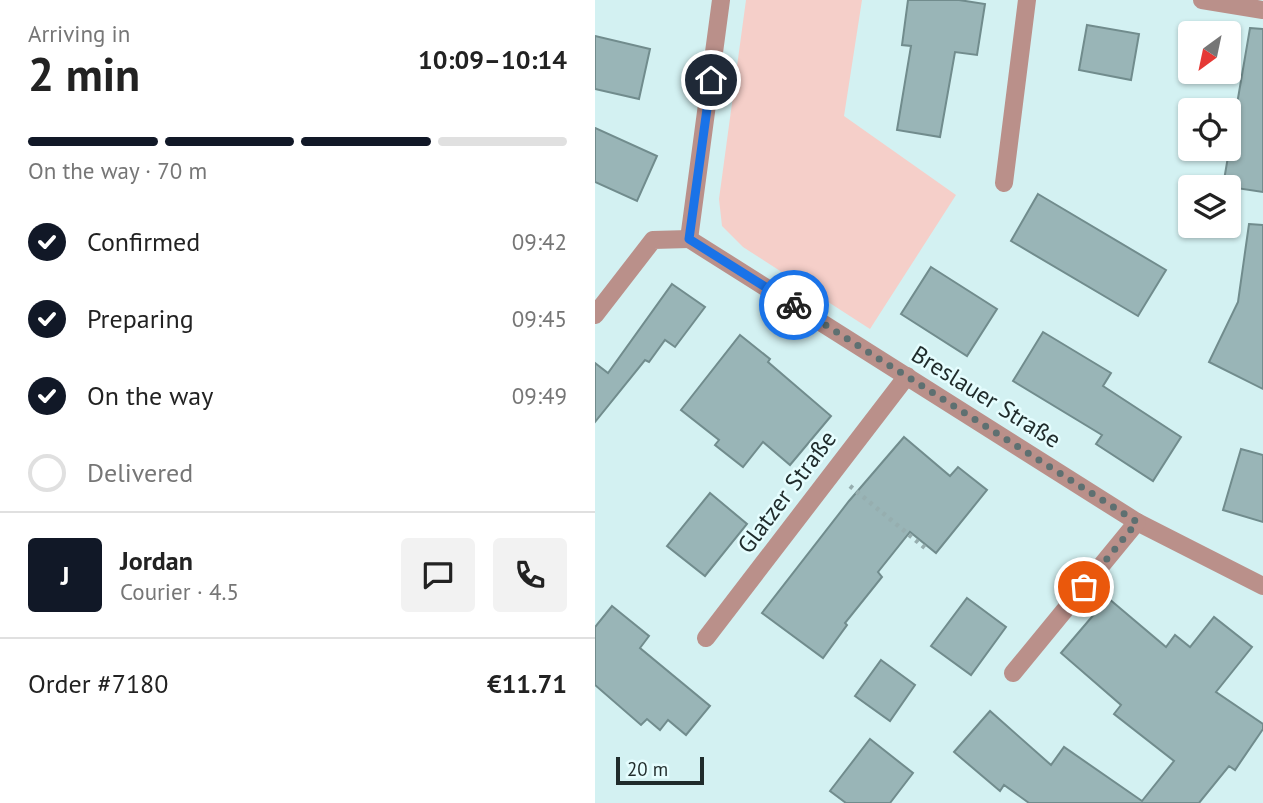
<!DOCTYPE html>
<html lang="en">
<head>
<meta charset="utf-8">
<style>
	:root { --surface:#fff; --page:#f2f2f2; --text:#222; --muted:#767676; --line:#e0e0e0; --accent:#111827 }
	body { margin:0; font-family:"PT Sans",sans-serif; background:var(--page); color:var(--text); height:100vh; display:flex; flex-direction:column; font-size:26px; white-space:nowrap }
	* { box-sizing:border-box; margin:0 }
	p { font-size:23px; color:var(--muted) }
	.icon { flex:none; width:38px; height:38px; fill:none; stroke:currentColor; stroke-width:2; stroke-linecap:round; stroke-linejoin:round }
	.map { position:relative; flex:1; overflow:hidden }
	.drawer { display:flex; flex-direction:column; background:var(--surface); width:595px }
	.drawer>* { flex:none }
	.needle { width:46px; rotate:213deg }
	.fabs { position:absolute; left:583px; top:21px; display:grid; gap:14px }
	.fabs a { display:grid; place-items:center; width:63px; height:63px; border-radius:7px; background:var(--surface); box-shadow:0 2px 5px #0004; font-size:35px }
	.scale { position:absolute; left:21px; bottom:18px; width:88px; box-sizing:border-box; padding-left:7px; border:4px solid #1f2b2b; border-top:0; font-size:19px; line-height:24px; white-space:nowrap; color:#1f2b2b; -webkit-text-stroke:5px #e5fdfe; paint-order:stroke }
	.pin { position:absolute; display:grid; place-items:center; width:60px; height:60px; color:#fff; margin:-30px; border:4px solid #fff; border-radius:50%; box-shadow:0 2px 7px #0007 }
	.courier { position:absolute; display:grid; place-items:center; width:70px; height:70px; margin:-35px; border:5px solid #1a73e8; border-radius:50%; background:#fff; color:#222; box-shadow:0 2px 9px #0007 }
	.head em { font-style:normal; font-weight:700 }
	.head div { display:flex; flex-direction:column-reverse }
	.head { display:flex; align-items:center; justify-content:space-between; height:119px; padding:0 28px }
	h1 { font-size:46px; font-weight:700; line-height:52px }
	.bar { display:grid; grid-template-columns:repeat(4,1fr); gap:10px 7px; align-content:center; height:84px; padding:0 28px }
	.bar i { height:9px; border-radius:5px; background:var(--line) }
	.bar .current { background:var(--accent) }
	.bar p { grid-column:span 4 }
	.line { display:flex; align-items:center; gap:18px; padding:0 28px; border-top:2px solid var(--line) }
	.line div { flex:1 }
	.round { display:grid; place-items:center; flex:none; width:74px; height:74px; border-radius:7px; background:var(--page) }
	ol { padding:0 28px; list-style:none }
	li { display:flex; align-items:center; gap:21px; height:77px }
	li p { margin-inline-start:auto }
	li .icon { padding:7px; border-radius:50%; background:var(--accent); color:#fff; stroke-width:4 }
	li:last-child { color:var(--muted) }
	li i { width:38px; height:38px; border:4px solid var(--line); border-radius:50% }
	main { display:flex; flex:1; min-height:0 }
	.map>svg:first-child { display:block }
	.green { fill:#f5cfc9 }
	.building { fill:#99b5b7; stroke:#718c8d; stroke-width:2 }
	.lines { fill:none; stroke-linecap:round; stroke-linejoin:round }
	.path { stroke:#96aeaf; stroke-width:4.5; stroke-dasharray:3.5 5; stroke-linecap:butt }
	.minor { stroke:#ba908a; stroke-width:18 }
	.done { stroke:#5e7071; stroke-width:7; stroke-dasharray:0 12.6 }
	.route { stroke:#1a73e8; stroke-width:9 }
	.labels { text-anchor:middle; stroke-width:5; stroke-linejoin:round; paint-order:stroke }
	.street-label { font-size:24px; fill:#1f2b2b; stroke:#e5fdfe }
</style>
</head>
<body>
<main>
<section class="drawer">
<div class="head"><div><h1>2 min</h1><p>Arriving in</p></div><em>10:09–10:14</em></div>
<div class="bar"><i class="current"></i><i class="current"></i><i class="current"></i><i></i><p>On the way · 70 m</p></div>
<ol>
<li><svg class="icon" aria-label="check" viewBox="0 0 24 24"><path d="M5 12l5 5 9-10"/></svg>Confirmed<p>09:42</p></li>
<li><svg class="icon" aria-label="check" viewBox="0 0 24 24"><path d="M5 12l5 5 9-10"/></svg>Preparing<p>09:45</p></li>
<li><svg class="icon" aria-label="check" viewBox="0 0 24 24"><path d="M5 12l5 5 9-10"/></svg>On the way<p>09:49</p></li>
<li><i></i>Delivered</li>
</ol>
<div class="line" style="height:126px"><b class="round" style="background:var(--accent);color:#fff">J</b><div><b>Jordan</b><p>Courier · 4.5</p></div><a class="round"><svg class="icon" aria-label="chat" viewBox="0 0 24 24"><path d="M4 5h16v11H9l-5 4z"/></svg></a><a class="round"><svg class="icon" aria-label="phone" viewBox="0 0 24 24"><path d="M5 4h4l2 5-3 2q2 4 5 5l2-3 5 2v4C11 20 4 13 5 4z"/></svg></a></div>
<div class="line" style="height:91px"><div>Order #7180</div><b>€11.71</b></div>
</section>
<div class="map">
<svg width="668" height="803" viewBox="0 0 668 803">
	<rect width="100%" height="100%" fill="#d3f1f2"/>
	<path class="green" d="M151,0H267L249,116L361,195L275,329L148,247L127,226L124,199Z"/>
	<g class="building">
		<path d="M313,0H364L390,4L382,55L360,52L345,137L302,130L316,46L307,45Z"/>
		<path d="M492,25L544,34L536,80L484,70Z"/>
		<path d="M655,28L668,29V192L628,186Z"/>
		<path d="M0,36L55,49L44,99L0,89Z"/>
		<path d="M0,128L62,156L42,201L0,182Z"/>
		<path d="M443,194L571,270L543,316L416,241Z"/>
		<path d="M654,224L668,225V389L614,362L643,302Z"/>
		<path d="M336,267L402,309L372,356L306,314Z"/>
		<path d="M77,284L110,307L80,347L70,340L54,362L50,360L0,422V363L13,373Z"/>
		<path d="M448,332L516,373L508,386L586,437L558,481L501,444L507,435L418,381Z"/>
		<path d="M145,335L175,359L173,362L236,416L195,465L168,442L148,467L120,445L124,440L86,410Z"/>
		<path d="M309,437L355,476L363,467L392,490L341,553L315,532L283,572L287,577L250,623L252,625L228,658L167,613L254,501Z"/>
		<path d="M646,449L668,455V522L628,510Z"/>
		<path d="M115,493L152,524L110,576L72,546Z"/>
		<path d="M372,598L411,627L376,675L336,646Z"/>
		<path d="M513,598L571,647L580,635L595,647L619,617L657,647L621,692L668,724V729L640,770L634,766L604,803H434L409,785L405,791L359,752L395,711L456,765L469,747L547,801L579,761L519,714L526,705L466,653Z"/>
		<path d="M17,606L54,636L45,648L115,706L91,735L73,720L65,730L52,719L46,725L0,685V627Z"/>
		<path d="M286,660L320,685L295,721L260,696Z"/>
		<path d="M275,739L318,773L295,803H251L235,791Z"/>
	</g>
	<g class="lines">
		<path class="path" d="M255,486L330,548"/>
		<g class="minor">
			<path d="M607,0L668,10"/>
			<path d="M409,183L432,0"/>
			<path d="M94,239L542,522L668,586"/>
			<path d="M94,239L126,0"/>
			<path d="M0,315L58,240L94,239"/>
			<path d="M111,638L312,376"/>
			<path d="M418,673L542,522"/>
		</g>
	</g>
	<g class="lines">
		<path class="done" d="M199,305L542,522L489,587"/>
		<path class="route" d="M116,80L94,239L199,305"/>
	</g>
	<g class="labels">
		<g class="street-label">
			<text transform="translate(391 397) rotate(32)" y="8">Breslauer Straße</text>
			<text transform="translate(192 492) rotate(-53)" y="8">Glatzer Straße</text>
		</g>
	</g>
</svg>
<div class="fabs">
<a><svg class="needle" viewBox="-14 -14 28 28"><path d="M0-13l5 13h-10z" fill="#e53935"/><path d="M0 13l5-13h-10z" fill="#767676"/></svg></a>
<a><svg class="icon" aria-label="locate" viewBox="0 0 24 24"><circle cx="12" cy="12" r="6"/><path d="M12 2v4M12 18v4M2 12h4M18 12h4"/></svg></a>
<a><svg class="icon" aria-label="layers" viewBox="0 0 24 24"><path d="M12 4l9 5-9 5-9-5zM3 14l9 5 9-5"/></svg></a>
</div>
<div class="scale">20 m</div>
<div class="pin" style="left:489px;top:587px;background:#ea580c"><svg class="icon" aria-label="bag" viewBox="0 0 24 24"><path d="M5 8h14l-1 12H6zM9 8a3 3 0 0 1 6 0"/></svg></div>
<div class="pin" style="left:116px;top:80px;background:#1f2937"><svg class="icon" aria-label="home" viewBox="0 0 24 24"><path d="M3 11l9-7 9 7M6 9v11h12V9"/></svg></div>
<div class="courier" style="left:199px;top:305px"><svg class="icon" aria-label="bike" viewBox="0 0 24 24"><circle cx="6" cy="16" r="4"/><circle cx="18" cy="16" r="4"/><path d="M6 16l4-8h5l3 8M10 8l3 8H6M13 5h3"/></svg></div>
</div>
</main>
</body>
</html>
